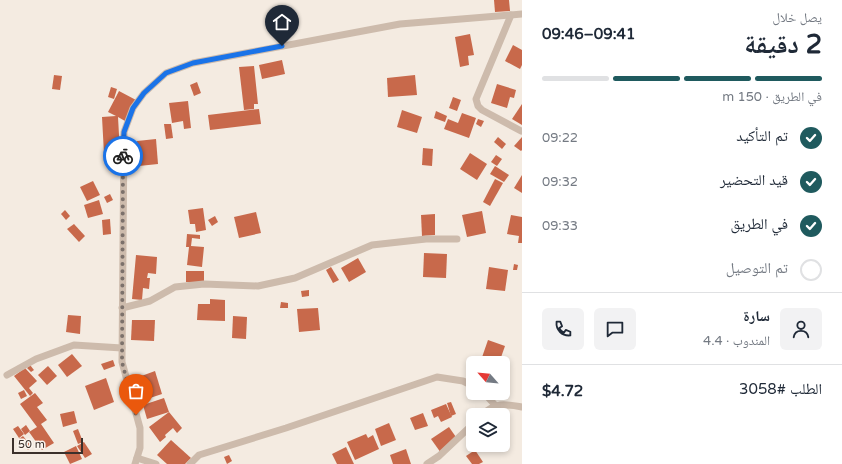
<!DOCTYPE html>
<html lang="ar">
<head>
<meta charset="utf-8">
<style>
	:root { --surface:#fff; --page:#f2f2f3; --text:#1f2937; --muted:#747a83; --line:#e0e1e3; --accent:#1f5a5e }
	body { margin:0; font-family:"Varela Round","Noto Naskh Arabic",sans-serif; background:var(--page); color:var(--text); direction:rtl; height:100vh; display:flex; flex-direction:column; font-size:15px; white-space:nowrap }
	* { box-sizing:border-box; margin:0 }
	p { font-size:13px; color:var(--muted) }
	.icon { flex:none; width:22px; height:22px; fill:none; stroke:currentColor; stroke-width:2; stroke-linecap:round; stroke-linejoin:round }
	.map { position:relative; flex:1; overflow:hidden; direction:ltr }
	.side { display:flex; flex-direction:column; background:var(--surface); width:320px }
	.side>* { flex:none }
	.needle { width:26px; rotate:297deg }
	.fabs { position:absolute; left:466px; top:356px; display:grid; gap:8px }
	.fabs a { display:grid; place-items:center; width:44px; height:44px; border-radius:6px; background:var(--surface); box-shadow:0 2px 6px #0003; font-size:20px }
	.scale { position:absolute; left:12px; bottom:10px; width:71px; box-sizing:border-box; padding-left:4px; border:2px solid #3b302b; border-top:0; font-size:11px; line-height:14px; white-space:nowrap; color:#3b302b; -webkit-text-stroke:3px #fbf5ee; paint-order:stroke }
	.pin { position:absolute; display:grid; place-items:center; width:34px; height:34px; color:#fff; margin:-41px -17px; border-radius:50% 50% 50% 0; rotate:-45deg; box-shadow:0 0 4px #0007 }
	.pin .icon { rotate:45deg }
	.courier { position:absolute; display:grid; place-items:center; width:40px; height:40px; margin:-20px; border:3px solid #1a73e8; border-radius:50%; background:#fff; color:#222; box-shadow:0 1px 5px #0007 }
	.headline em { font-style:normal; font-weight:800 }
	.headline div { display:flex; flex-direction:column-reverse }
	.headline { display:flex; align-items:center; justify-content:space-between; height:68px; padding:0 20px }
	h1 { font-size:26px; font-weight:800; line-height:30px }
	.bar { display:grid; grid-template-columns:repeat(4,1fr); gap:6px 4px; align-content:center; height:48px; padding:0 20px }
	.bar i { height:5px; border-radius:3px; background:var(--line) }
	.bar .active { background:var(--accent) }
	.bar p { grid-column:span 4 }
	.line { display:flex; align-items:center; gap:10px; padding:0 20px; border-top:1px solid var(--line) }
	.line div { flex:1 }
	.round { display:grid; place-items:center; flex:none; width:42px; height:42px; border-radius:6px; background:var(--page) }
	ol { padding:0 20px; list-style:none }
	li { display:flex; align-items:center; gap:12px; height:44px }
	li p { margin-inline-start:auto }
	li .icon { padding:4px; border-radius:50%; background:var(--accent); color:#fff; stroke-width:4 }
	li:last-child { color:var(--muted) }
	li i { width:22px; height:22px; border:2px solid var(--line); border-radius:50% }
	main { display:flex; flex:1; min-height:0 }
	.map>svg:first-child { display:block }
	.building { fill:#c8694b }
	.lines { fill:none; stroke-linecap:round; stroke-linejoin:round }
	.street { stroke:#cdbbac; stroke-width:7 }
	.done { stroke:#7c716b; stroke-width:4; stroke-dasharray:0 7.2 }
	.route { stroke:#1a73e8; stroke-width:5 }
</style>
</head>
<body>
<main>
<section class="side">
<div class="headline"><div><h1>2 دقيقة</h1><p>يصل خلال</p></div><em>09:41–09:46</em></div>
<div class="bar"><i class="active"></i><i class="active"></i><i class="active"></i><i></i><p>في الطريق · 150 m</p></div>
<ol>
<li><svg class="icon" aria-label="check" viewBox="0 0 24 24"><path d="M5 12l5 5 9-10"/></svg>تم التأكيد<p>09:22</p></li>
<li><svg class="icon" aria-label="check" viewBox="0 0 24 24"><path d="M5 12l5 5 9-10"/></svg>قيد التحضير<p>09:32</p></li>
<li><svg class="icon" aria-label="check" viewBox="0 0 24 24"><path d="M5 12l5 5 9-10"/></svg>في الطريق<p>09:33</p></li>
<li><i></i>تم التوصيل</li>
</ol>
<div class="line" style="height:72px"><a class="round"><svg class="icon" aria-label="person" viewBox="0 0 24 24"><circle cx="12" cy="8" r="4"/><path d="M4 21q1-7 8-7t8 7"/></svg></a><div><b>سارة</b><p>المندوب · 4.4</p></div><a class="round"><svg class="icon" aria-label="chat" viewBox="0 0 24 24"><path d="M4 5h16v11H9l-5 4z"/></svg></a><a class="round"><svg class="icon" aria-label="phone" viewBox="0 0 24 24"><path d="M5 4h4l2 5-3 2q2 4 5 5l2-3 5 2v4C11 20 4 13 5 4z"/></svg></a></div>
<div class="line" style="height:52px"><div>الطلب #3058</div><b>$4.72</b></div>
</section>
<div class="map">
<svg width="522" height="464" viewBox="0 0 522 464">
	<rect width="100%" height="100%" fill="#f4ebe1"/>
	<g class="building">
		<path d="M494,0H509L510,11L495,12Z"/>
		<path d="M470,34L474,55L468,56L469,65L460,67L455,37Z"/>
		<path d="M513,45L522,50V65L520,69L505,61Z"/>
		<path d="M282,60L285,74L262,79L259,65Z"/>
		<path d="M254,66L258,104H254V109L244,110L239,67Z"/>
		<path d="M54,75L62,76L60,90L52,89Z"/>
		<path d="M415,75L417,95L388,97L387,78Z"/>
		<path d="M197,82L201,93L194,96L190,85Z"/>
		<path d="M497,84L516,90L514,98L510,97L507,108L491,103Z"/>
		<path d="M111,87L117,89L114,99L108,97Z"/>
		<path d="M119,91L136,100L125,121L118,117L120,153L104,154L102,117L116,116L108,112Z"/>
		<path d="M453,97L461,100L457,111L449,108Z"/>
		<path d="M188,101L191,128L184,129L183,121L172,123L169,103Z"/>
		<path d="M522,104V125L512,119Z"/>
		<path d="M259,109L261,124L210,130L208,115Z"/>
		<path d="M402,110L422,117L417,133L397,127Z"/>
		<path d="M436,111L447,116L445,122L434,118Z"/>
		<path d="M462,113L476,118L469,138L444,129L448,119L458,123Z"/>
		<path d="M478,119L484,121L481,127L476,124Z"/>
		<path d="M164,124H171L173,138L166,139Z"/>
		<path d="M498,137L506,144L502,149L494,142Z"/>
		<path d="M522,137V150L521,151L514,146Z"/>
		<path d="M156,139L158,164L139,166L137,141Z"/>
		<path d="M423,148L433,149L432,166L422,165Z"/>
		<path d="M470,153L487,164L477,180L460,169Z"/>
		<path d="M496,155L502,159L497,166L491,162Z"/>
		<path d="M495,166L509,175L504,182L490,174Z"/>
		<path d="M522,175V193L514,188Z"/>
		<path d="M495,179L503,183L490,206L483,202Z"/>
		<path d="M93,181L100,195L87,201L80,187Z"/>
		<path d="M110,194L113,200L107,203L104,197Z"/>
		<path d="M99,200L103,214L88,218L84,205Z"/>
		<path d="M203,208L206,230L196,232L195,224H190L188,210Z"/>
		<path d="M65,210L70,216L66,220L61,214Z"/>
		<path d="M482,211L486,233L467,237L462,215Z"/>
		<path d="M256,212L261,233L239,238L234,217Z"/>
		<path d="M435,214V235L422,236L421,215Z"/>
		<path d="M511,215L522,217V243H518L519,236L507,234Z"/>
		<path d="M215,216L218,222L212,226L208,220Z"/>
		<path d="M110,219L111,234L103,235L102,220Z"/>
		<path d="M74,224L85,236L79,242L67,229Z"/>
		<path d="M187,234L200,235V239L192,238L191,246L204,247L202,267L187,265L189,247H186Z"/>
		<path d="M424,253L447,254L446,278L423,277Z"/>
		<path d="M136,255L157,257L156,274L148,273L147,278H150L149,289L143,288L142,300L132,299Z"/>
		<path d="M358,258L366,272L349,282L341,268Z"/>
		<path d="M514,264L518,265L517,270H513Z"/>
		<path d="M331,267L339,280L333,283L326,270Z"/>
		<path d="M489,267L508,270L505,291L486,289Z"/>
		<rect x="186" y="271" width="18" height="11"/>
		<path d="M309,290V296L302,297L301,291Z"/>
		<path d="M210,299L225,300V321L197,320L198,304H210Z"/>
		<path d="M281,302L288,303V308H280Z"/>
		<path d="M318,308L320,330L299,332L297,309Z"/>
		<path d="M68,315L81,316L80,334L66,332Z"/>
		<path d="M233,316L247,317L246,339L232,338Z"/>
		<path d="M132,320H155L154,341L131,340Z"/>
		<path d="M488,340L505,346L499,363H480Z"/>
		<path d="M72,354L82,366L67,377L58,365Z"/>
		<path d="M113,360L115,366L104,370L101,364Z"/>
		<path d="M30,365L34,370L31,372L27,368Z"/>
		<path d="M48,366L57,376L47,385L38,375Z"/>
		<path d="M25,368L37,381L29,388L33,393L30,396L14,376Z"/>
		<path d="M155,371L162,394L144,400L136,378Z"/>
		<path d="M106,378L114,402L94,410L85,386Z"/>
		<path d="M24,390L27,396L21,399L18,393Z"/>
		<path d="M35,393L43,403L37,407L47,420L41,424L54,443L42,450L29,432L37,427L20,404Z"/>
		<path d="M164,398L169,412L182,428L177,433L173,428L165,435L166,437L160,442L149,427L169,412L147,419L143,405Z"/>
		<path d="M451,402L456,414L451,416L447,403Z"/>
		<path d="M446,404L452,417L441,422L438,416L434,418L431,410Z"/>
		<path d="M74,411L77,423L63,427L60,414Z"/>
		<path d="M423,413L428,426L415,430L410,418Z"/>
		<path d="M389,423L396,440L381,446L375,429Z"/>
		<path d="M26,425L30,431L25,435L21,429Z"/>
		<path d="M18,426L24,434L19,438L13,429Z"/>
		<path d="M449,427L458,440L441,453L431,439Z"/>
		<path d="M78,429L83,442L78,444L73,431Z"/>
		<path d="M366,434L368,438L373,435L379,449L355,460L347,442Z"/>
		<path d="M23,436L32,447L28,450L19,439Z"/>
		<path d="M171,440L191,458L185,464H167L157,455Z"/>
		<path d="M84,442L92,454L85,458L77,446Z"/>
		<path d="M76,446L82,459L70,464L64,452Z"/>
		<path d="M346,447L354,464H337L332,454Z"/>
		<path d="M406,449L411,464H393L390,455Z"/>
		<path d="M475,450L483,462L479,464H472L466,456Z"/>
		<path d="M229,455L232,461L227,464L224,457Z"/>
	</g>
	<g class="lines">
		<g class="street">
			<path d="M511,15L476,99L478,106L482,110L521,131"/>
			<path d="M122,308L150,301L175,287L204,284L258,286L295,278L372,245L426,239H457"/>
			<path d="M7,375L36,359L74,345L122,348"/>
			<path d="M484,393L495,405"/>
			<path d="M482,415C496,402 505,404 522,407"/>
			<path d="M137,458L156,464"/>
			<path d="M135,464L140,448V428L122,362L124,132L133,108L144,93L166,73L193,63L400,24L522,14"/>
			<path d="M190,464L199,455L286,428L437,377L463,381L473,386"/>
			<path d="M427,464L439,456L473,424"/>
		</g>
	</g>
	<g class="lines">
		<path class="done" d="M123,156L122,362L136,415"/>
		<path class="route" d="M123,156L124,132L133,108L144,93L166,73L193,63L282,46"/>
	</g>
</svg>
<div class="fabs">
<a><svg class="needle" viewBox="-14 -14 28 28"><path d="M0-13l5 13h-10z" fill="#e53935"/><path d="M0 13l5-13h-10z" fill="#747a83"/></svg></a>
<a><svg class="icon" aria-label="layers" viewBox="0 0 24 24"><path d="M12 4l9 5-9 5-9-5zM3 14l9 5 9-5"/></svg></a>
</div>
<div class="scale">50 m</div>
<div class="pin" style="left:136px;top:415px;background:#ea580c"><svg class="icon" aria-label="bag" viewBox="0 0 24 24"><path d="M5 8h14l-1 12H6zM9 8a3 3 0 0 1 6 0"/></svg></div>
<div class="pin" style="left:282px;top:46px;background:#1f2937"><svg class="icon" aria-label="home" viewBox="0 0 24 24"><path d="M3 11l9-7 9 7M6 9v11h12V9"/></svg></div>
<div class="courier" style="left:123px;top:156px"><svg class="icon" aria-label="bike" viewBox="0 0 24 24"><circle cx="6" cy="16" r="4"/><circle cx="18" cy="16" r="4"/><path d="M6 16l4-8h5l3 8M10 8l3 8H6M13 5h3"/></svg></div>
</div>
</main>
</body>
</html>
